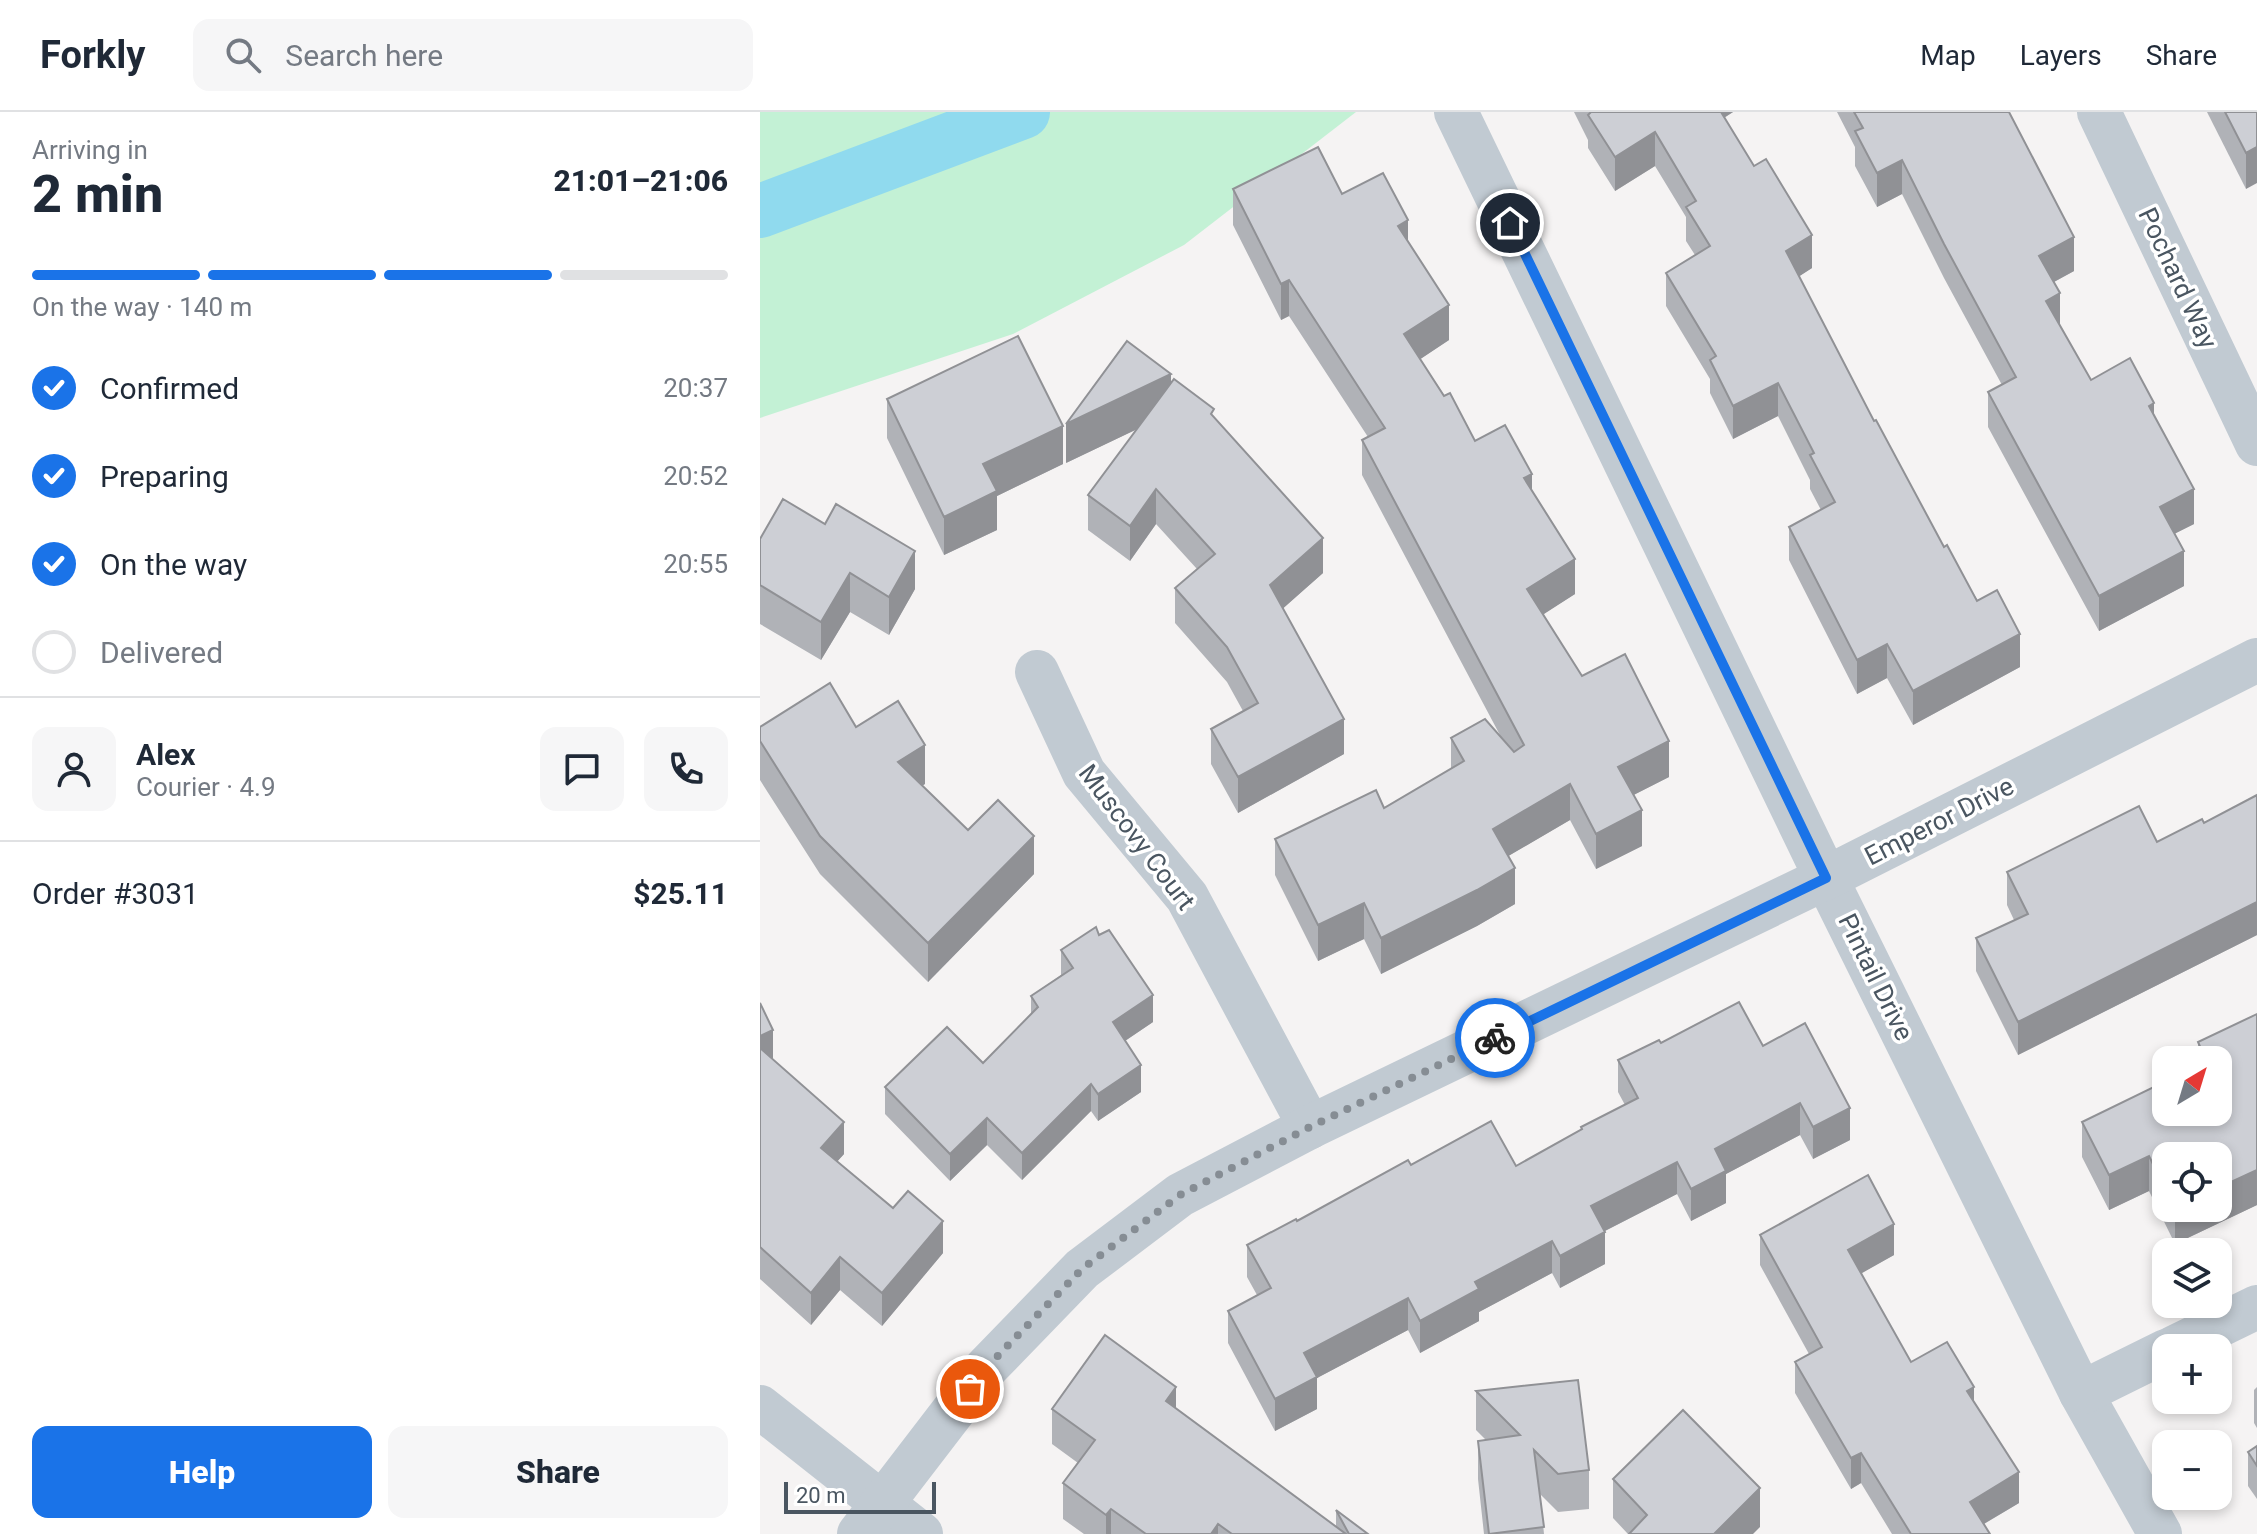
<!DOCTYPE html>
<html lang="en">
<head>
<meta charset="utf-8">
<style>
	:root { --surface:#fff; --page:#f6f6f7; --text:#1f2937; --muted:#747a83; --line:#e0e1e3; --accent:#1a73e8 }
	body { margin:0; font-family:Roboto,sans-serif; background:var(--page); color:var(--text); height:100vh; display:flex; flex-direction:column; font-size:30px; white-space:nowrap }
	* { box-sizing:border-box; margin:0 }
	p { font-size:26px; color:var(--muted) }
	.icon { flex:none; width:44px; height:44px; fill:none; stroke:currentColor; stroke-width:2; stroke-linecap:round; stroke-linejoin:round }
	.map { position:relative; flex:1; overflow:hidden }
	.drawer { display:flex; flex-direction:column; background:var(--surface); width:760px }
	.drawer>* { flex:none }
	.needle { width:52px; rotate:38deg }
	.fabs { position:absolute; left:1392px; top:934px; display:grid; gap:16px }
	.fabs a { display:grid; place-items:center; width:80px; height:80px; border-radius:16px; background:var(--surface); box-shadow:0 4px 12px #0003; font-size:40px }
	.scale { position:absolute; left:24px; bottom:20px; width:152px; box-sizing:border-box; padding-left:8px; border:4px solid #4a5661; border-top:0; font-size:22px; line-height:28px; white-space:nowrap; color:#4a5661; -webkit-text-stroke:6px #fff; paint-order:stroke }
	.pin { position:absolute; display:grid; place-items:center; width:68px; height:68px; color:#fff; margin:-34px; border:4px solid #fff; border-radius:50%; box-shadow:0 2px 8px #0007 }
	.courier { position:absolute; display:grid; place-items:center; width:80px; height:80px; margin:-40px; border:6px solid #1a73e8; border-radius:50%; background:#fff; color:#222; box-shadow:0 2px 10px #0007 }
	.head em { font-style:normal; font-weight:800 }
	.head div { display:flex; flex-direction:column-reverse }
	.head { display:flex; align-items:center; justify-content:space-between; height:136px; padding:0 32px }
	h1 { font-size:52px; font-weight:800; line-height:60px }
	.bar { display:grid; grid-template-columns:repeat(4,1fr); gap:12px 8px; align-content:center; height:96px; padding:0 32px }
	.bar i { height:10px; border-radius:6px; background:var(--line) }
	.bar .current { background:var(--accent) }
	.bar p { grid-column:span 4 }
	.line { display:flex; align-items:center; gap:20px; padding:0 32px; border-top:2px solid var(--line) }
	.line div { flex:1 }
	.round { display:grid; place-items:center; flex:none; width:84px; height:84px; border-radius:16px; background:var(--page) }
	ol { padding:0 32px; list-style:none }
	li { display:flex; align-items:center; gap:24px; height:88px }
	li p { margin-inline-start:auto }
	li .icon { padding:8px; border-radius:50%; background:var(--accent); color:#fff; stroke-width:4 }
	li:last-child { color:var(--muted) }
	li i { width:44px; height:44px; border:4px solid var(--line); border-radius:50% }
	.button { display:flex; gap:16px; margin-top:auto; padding:16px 32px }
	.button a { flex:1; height:92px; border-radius:16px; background:var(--accent); color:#fff; font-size:32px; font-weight:800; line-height:92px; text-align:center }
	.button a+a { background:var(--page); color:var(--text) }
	header { display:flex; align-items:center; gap:48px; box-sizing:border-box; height:112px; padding:0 40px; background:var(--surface); border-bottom:2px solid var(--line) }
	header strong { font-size:38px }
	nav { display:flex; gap:44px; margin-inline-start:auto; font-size:28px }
	.search { width:560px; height:72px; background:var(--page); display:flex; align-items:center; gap:20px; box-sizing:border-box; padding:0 28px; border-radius:16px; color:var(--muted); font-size:30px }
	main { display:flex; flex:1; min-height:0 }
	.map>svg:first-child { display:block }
	.green { fill:#c3f1d5 }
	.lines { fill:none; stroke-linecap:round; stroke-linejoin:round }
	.canal { stroke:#90daee; stroke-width:54 }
	.minor { stroke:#c1cad2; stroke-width:44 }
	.wall { fill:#b0b2b7; fill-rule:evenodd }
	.shaded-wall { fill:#909195 }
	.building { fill:#cdcfd5; stroke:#909195; stroke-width:2 }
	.done { stroke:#868d94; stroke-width:8; stroke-dasharray:0 14.4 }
	.route { stroke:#1a73e8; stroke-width:10 }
	.labels { text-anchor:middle; stroke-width:7; stroke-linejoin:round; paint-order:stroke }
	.street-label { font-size:26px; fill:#4a5661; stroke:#fff }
</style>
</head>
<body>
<header>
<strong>Forkly</strong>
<div class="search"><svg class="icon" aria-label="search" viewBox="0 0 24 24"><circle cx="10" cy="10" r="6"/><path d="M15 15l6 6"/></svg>Search here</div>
<nav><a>Map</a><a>Layers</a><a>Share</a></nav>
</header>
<main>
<section class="drawer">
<div class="head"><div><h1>2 min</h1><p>Arriving in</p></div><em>21:01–21:06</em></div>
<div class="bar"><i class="current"></i><i class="current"></i><i class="current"></i><i></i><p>On the way · 140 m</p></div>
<ol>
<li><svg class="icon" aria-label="check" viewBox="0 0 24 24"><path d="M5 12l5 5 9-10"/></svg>Confirmed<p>20:37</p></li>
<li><svg class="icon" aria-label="check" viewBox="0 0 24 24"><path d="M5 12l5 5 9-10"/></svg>Preparing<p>20:52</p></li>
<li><svg class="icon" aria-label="check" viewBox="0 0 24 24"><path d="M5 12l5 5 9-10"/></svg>On the way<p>20:55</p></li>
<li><i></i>Delivered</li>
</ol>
<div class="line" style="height:144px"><a class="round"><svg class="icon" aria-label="person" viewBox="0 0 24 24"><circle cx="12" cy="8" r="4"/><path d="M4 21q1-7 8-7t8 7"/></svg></a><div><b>Alex</b><p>Courier · 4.9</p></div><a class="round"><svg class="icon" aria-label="chat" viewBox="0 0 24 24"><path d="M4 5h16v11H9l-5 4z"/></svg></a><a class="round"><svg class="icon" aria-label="phone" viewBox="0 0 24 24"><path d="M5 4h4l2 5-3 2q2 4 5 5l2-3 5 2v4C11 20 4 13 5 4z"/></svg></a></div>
<div class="line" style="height:104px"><div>Order #3031</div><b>$25.11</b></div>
<div class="button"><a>Help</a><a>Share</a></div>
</section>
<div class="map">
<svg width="1497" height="1422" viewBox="0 0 1497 1422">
	<rect width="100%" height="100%" fill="#f5f3f3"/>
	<path class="green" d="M0,0H596L424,133L253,222L0,306Z"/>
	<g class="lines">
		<path class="canal" d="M0,99L263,0"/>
		<g class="minor">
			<path d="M696,0L1066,766L1321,1281L1400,1422"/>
			<path d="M1339,0L1497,332"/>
			<path d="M277,560L324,661L427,785L550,1015"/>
			<path d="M1413,1236L1497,1195"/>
			<path d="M1321,1281L1406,1239"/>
			<path d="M0,1295L161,1422"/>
			<path d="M99,1422L227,1255L322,1157L420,1083L550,1015L1066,766L1497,548"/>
		</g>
	</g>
	<g class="wall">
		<path d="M814,0H973L964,6L1052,156L1039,164L1114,309L1184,435L1260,555L1153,613L1127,566L1097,582L1029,448V415L1061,398L1050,377V368L1018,304L973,327L950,281V267L906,194V161L935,143L926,129V105L895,54L855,79L828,36V28Z"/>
		<path d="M1077,0H1249L1314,159L1294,170L1300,213L1331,268L1394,304L1434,412L1414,422L1424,474L1339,519L1228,315V280L1242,273L1184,166L1142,82L1117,95L1095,54V35Z"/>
		<path d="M1447,0H1497L1486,77Z"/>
		<path d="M473,77L582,82L648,130L689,228L660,247L715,329L772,379L815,482L783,502L822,564L909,665L873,683L882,734L836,757L810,708L748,744L755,792L717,814L621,862L604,827L558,849L515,763V727L624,696L691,657V626L741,625L602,363V328L608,325L529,204L521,208L473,113Z"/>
		<path d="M411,271L454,305L563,461L523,496L584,642L478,701L451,652V617L483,599L467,570L415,511V476L437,457L396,412L370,449L328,418V383L377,317L306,351Z"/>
		<path d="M127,287L303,352L237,384V418L184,443L127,326Z"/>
		<path d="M0,427L155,477L129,523L90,500L61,548L0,512Z"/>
		<path d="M0,615H96L165,672L162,673L208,718L274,762L168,870L60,762L0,668Z"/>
		<path d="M1497,683V823L1258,943L1216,859V826L1254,808L1247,793V760L1397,730L1444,711Z"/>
		<path d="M301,838L393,910L365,929L381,980L338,1009L331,999L262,1068L227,1033L190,1069L125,1002V975L223,951L271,902V884L301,863Z"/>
		<path d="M0,891L13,947L84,1042L77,1049L183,1141L122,1214L80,1178L51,1213L0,1167Z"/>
		<path d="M1497,902V1093L1415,1132L1389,1079L1349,1098L1322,1045V1010L1458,948H1438V930ZM1406,1044L1458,1096H1406Z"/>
		<path d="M901,931L1003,934L1090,1028L1053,1047L1040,1023L966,1062V1091L931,1109L917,1082L845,1119V1152L800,1176L792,1161L719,1200V1209L660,1241L648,1218L557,1266V1297L515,1319L468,1231V1199L497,1183L487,1165V1133L651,1053L756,1054L821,1018V1015L865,993L858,980V948Z"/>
		<path d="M1000,1123L1134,1143L1101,1161L1151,1250L1214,1290L1259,1391L1224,1412L1230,1422H1132L1101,1371L1091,1377L1035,1281V1250L1049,1242L1000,1153Z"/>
		<path d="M1497,1275V1316L1494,1311V1278Z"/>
		<path d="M716,1279L829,1358V1397L798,1400L780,1382L784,1422H724L718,1367V1329L726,1328L716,1318Z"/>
		<path d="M416,1296L576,1415V1398L608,1422H324L303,1407V1371L318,1351L292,1332V1297Z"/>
		<path d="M1497,1334V1387L1488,1374V1340Z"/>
		<path d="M853,1367L1000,1415L868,1422L853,1406Z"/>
	</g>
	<g class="shaded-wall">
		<path d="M949,0H973L949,15Z"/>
		<path d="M895,20V54L855,79V45Z"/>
		<path d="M1497,35V71L1486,77V41Z"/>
		<path d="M1142,48V82L1117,95V61Z"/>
		<path d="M648,108V144L638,114Z"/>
		<path d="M1052,123V156L1026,173V139Z"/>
		<path d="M1314,125V159L1279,178V144Z"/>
		<path d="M529,168V204L521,208V172Z"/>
		<path d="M1300,181V216L1286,189Z"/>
		<path d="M689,193V228L644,258V222Z"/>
		<path d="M411,262V301L306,351V312Z"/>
		<path d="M1018,271V304L973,327V294Z"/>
		<path d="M1394,291V325L1389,294Z"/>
		<path d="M303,314V352L237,384V418L184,443V405L223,352Z"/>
		<path d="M772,362V398L764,366Z"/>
		<path d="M396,377V412L370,449V414Z"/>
		<path d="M1434,377V412L1400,429V395Z"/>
		<path d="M563,426V461L510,508V473Z"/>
		<path d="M155,439V477L129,523V485Z"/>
		<path d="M1424,439V474L1339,519V484Z"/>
		<path d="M815,447V482L767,513V477Z"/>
		<path d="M90,461V500L61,548V510Z"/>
		<path d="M1260,522V555L1153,613V579Z"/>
		<path d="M1127,532V566L1097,582V548Z"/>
		<path d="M584,607V642L478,701V665Z"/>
		<path d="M909,629V665L858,691V655Z"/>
		<path d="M165,633V672L138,689V650Z"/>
		<path d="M810,672V708L733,753V717Z"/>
		<path d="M882,698V734L836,757V722Z"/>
		<path d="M274,724V762L168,870V831Z"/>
		<path d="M755,756V792L717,814L621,862V826Z"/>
		<path d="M1497,790V823L1258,943V910Z"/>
		<path d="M604,791V827L558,849V813Z"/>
		<path d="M393,883V910L353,937V910Z"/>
		<path d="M13,918V951L0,957V924Z"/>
		<path d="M381,953V980L338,1009V982Z"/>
		<path d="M331,972V999L262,1068V1041Z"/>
		<path d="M1040,991V1023L966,1062V1091L931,1109V1077L955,1037Z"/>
		<path d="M1090,996V1028L1053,1047V1015Z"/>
		<path d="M227,1006V1033L190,1069V1042Z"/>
		<path d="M84,1010V1042L61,1068V1036Z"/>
		<path d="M1389,1044V1079L1349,1098V1063Z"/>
		<path d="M917,1050V1082L831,1126V1094Z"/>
		<path d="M1497,1058V1093L1415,1132V1096H1458V1076Z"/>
		<path d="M183,1109V1141L122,1214V1181Z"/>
		<path d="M1134,1112V1143L1088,1169V1138Z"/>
		<path d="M845,1120V1152L800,1176V1144Z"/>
		<path d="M792,1129V1161L719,1200V1209L660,1241V1209L715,1170Z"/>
		<path d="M80,1145V1178L51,1213V1181Z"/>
		<path d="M648,1186V1218L557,1266V1297L515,1319V1287L544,1241Z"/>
		<path d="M416,1275V1310L406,1289Z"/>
		<path d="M1214,1275V1306L1207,1279Z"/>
		<path d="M1101,1341V1371L1091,1377V1346Z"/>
		<path d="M1259,1360V1391L1210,1420V1390Z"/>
		<path d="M1000,1376V1415L993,1422H954Z"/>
		<path d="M351,1397V1422H346V1403Z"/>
		<path d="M458,1412V1422H451Z"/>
	</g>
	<g class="building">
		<path d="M831,0H961L994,54L1006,47L1052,123L1026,139L1114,309L1116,308L1184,435L1187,433L1217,489L1237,478L1260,522L1153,579L1127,532L1097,548L1029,415L1075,390L1050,343L1054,341L1018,271L973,294L950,248L956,244L906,161L950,134L926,95L936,89L895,20L855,45L828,3Z"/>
		<path d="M1094,0H1249L1314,125L1279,144L1300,181L1286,189L1331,268L1370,246L1394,291L1389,294L1434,377L1400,395L1424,439L1339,484L1228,280L1256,265L1184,132L1142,48L1117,61L1095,19L1103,16Z"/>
		<path d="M1465,0H1497V35L1486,41Z"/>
		<path d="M558,35L582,82L623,61L648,108L638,114L689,193L644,222L684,284L690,281L715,329L745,313L772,362L764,366L815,447L767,477L822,564L865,542L909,629L858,655L882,698L836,722L810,672L733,717L755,756L717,778L621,826L604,791L558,813L515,727L616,678L624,696L704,649L691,626L725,607L754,640L764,633L602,328L625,316L529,168L521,172L473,77Z"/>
		<path d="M258,224L303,314L223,352L237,379L184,405L127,287Z"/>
		<path d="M367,229L411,262L306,312Z"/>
		<path d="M414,267L454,297L451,302L563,426L510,473L584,607L478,665L451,617L498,591L467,535L415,476L455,442L396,377L370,414L328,383Z"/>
		<path d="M23,387L65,412L76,392L155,439L129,485L90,461L61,510L0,473V427Z"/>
		<path d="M70,571L96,615L138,589L165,633L138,650L208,718L238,688L274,724L168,831L60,724L0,629V615Z"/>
		<path d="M1497,683V790L1258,910L1216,826L1268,802L1247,760L1379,694L1397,730L1442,707L1444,711Z"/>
		<path d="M336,815L339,823L349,818L393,883L353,910L381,953L338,982L331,972L262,1041L227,1006L190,1042L125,975L187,915L223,951L278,895L271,884L313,856L301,838Z"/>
		<path d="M979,890L1003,934L1045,911L1090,996L1053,1015L1040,991L955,1037L966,1059L931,1077L917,1050L831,1094L845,1120L800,1144L792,1129L715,1170L719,1177L660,1209L648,1186L544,1241L557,1265L515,1287L468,1199L511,1176L487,1133L536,1107L537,1109L648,1048L651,1053L731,1009L756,1054L822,1017L821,1015L878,986L858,948L899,928L901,931Z"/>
		<path d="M0,891L13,918L0,924Z"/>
		<path d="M1497,902V1058L1458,1076V1044H1406V1078L1389,1044L1349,1063L1322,1010L1406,969V1000H1458V948H1446L1438,930Z"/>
		<path d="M0,936L84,1010L61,1036L133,1096L148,1079L183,1109L122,1181L80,1145L51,1181L0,1135Z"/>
		<path d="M1108,1063L1134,1112L1088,1138L1151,1250L1187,1230L1214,1275L1207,1279L1259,1360L1210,1390L1230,1422H1151L1101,1341L1091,1346L1035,1250L1062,1235L1000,1123Z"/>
		<path d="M345,1223L416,1275L406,1289L586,1422H472L458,1412L451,1422H386L351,1397L346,1403L303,1371L335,1328L292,1297Z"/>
		<path d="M818,1268L829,1358L798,1362L774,1338L784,1415L729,1422L718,1329L760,1323L716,1279Z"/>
		<path d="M923,1298L1000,1376L954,1422H869L887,1403L853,1367Z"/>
		<path d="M1497,1334V1354L1488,1340Z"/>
		<path d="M576,1398L608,1422H589Z"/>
	</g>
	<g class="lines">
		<path class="done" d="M210,1277L227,1255L322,1157L420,1083L550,1015L735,926"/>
		<path class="route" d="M735,926L1066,766L750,111"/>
	</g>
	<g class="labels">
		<g class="street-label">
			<text transform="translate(1418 166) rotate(65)" y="9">Pochard Way</text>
			<text transform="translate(1179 709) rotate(-27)" y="9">Emperor Drive</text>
			<text transform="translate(377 725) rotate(53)" y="9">Muscovy Court</text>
			<text transform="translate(1116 865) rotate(64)" y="9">Pintail Drive</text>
		</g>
	</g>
</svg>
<div class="fabs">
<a><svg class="needle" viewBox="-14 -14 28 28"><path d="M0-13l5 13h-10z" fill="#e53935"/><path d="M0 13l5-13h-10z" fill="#747a83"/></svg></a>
<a><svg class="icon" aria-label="locate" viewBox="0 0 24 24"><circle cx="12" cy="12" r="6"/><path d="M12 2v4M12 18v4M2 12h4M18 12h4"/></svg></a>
<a><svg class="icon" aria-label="layers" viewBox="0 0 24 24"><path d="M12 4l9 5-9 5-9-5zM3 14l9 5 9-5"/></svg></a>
<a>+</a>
<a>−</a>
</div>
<div class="scale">20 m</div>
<div class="pin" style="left:210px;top:1277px;background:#ea580c"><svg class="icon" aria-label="bag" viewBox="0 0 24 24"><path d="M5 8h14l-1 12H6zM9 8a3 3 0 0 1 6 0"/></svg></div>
<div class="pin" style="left:750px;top:111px;background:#1f2937"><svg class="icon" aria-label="home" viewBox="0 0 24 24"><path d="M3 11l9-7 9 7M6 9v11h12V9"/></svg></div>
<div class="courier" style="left:735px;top:926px"><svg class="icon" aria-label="bike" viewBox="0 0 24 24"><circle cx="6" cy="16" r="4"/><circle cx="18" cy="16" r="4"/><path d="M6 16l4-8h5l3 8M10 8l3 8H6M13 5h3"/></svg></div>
</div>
</main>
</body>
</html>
